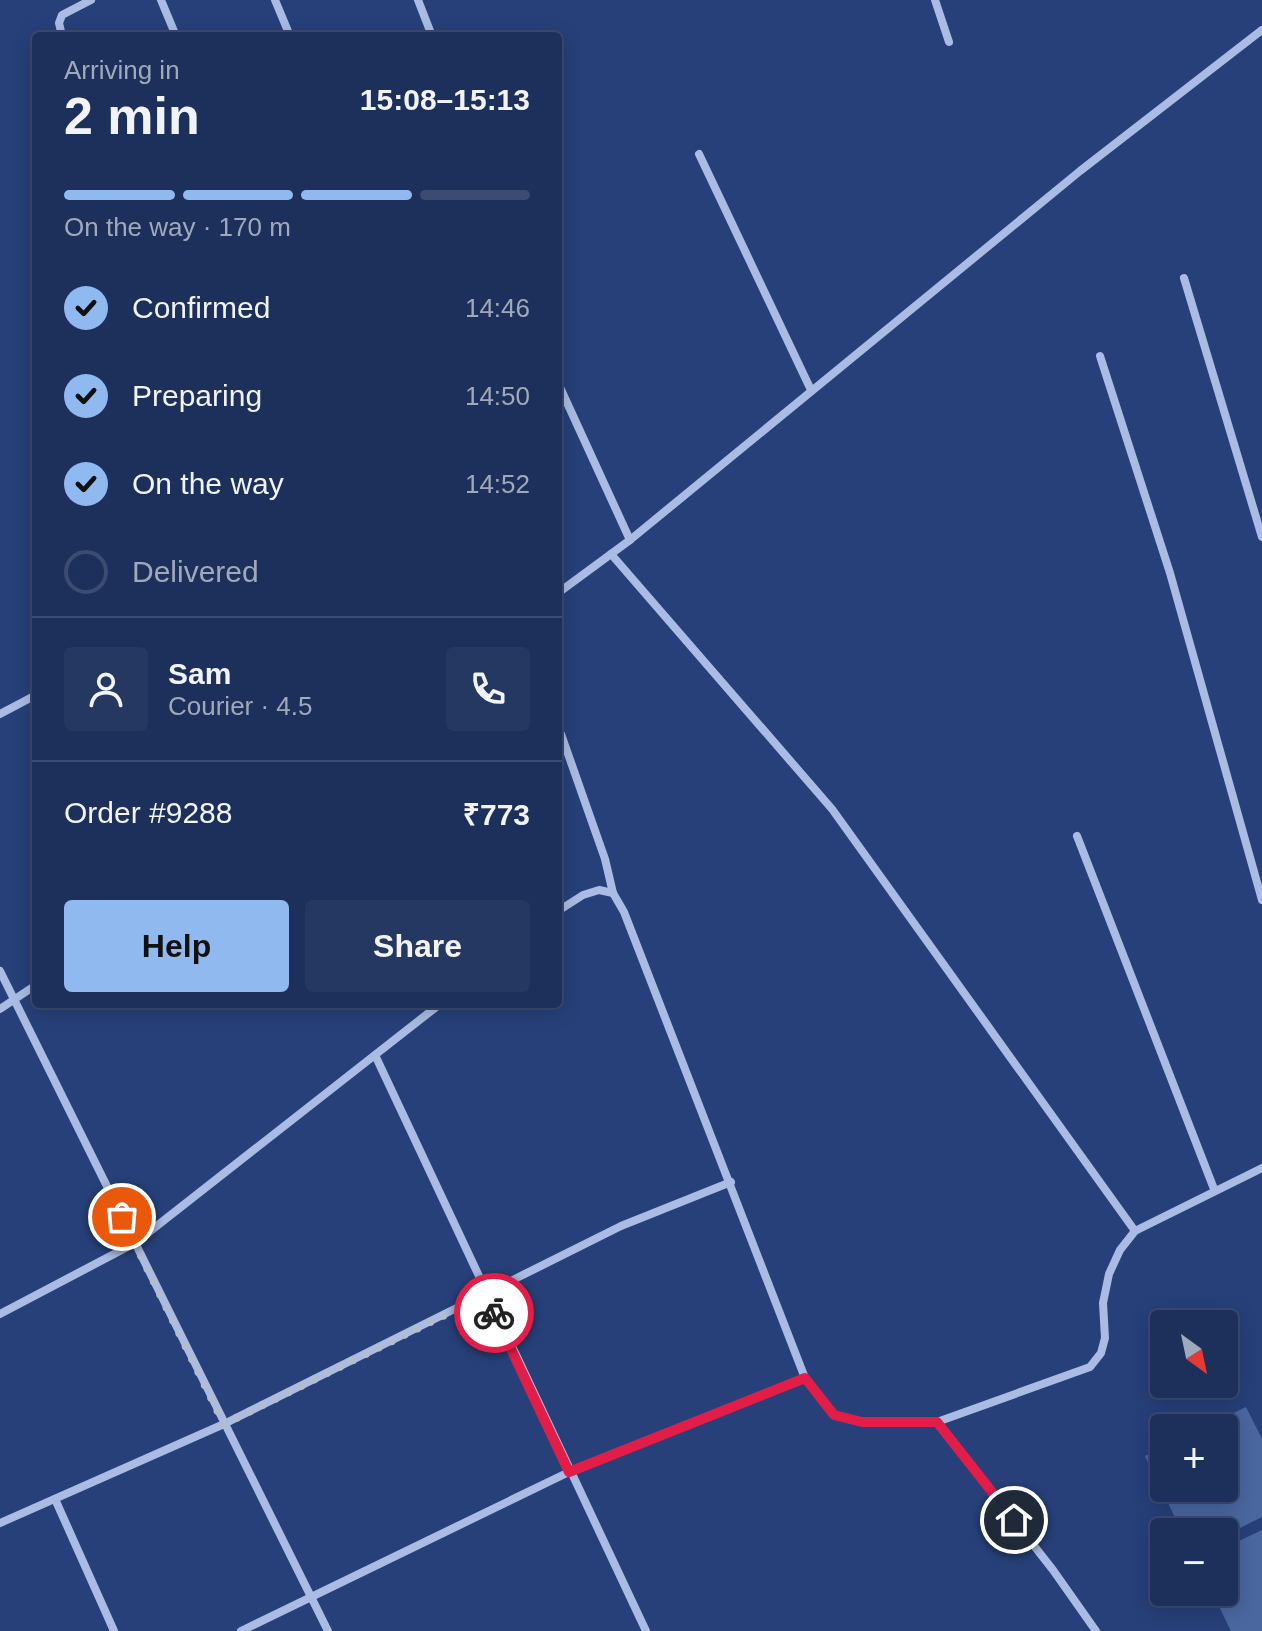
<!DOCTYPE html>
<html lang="en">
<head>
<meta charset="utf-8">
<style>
	:root { --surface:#1d305b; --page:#253861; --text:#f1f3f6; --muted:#a0a9bb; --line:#3b4b71; --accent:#90b9f0 }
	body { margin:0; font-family:Helvetica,sans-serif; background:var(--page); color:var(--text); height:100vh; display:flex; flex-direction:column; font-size:30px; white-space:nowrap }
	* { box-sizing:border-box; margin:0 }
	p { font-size:26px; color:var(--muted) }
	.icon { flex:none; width:44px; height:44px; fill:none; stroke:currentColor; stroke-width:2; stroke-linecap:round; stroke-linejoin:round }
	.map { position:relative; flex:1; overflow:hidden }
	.side { position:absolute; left:32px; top:32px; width:530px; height:976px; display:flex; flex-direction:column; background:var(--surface); border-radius:8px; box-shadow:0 4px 20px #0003,0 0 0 2px var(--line) }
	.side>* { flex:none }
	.needle { width:52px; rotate:147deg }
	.buttons { position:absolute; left:1150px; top:1310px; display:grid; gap:16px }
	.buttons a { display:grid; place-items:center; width:88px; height:88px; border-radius:8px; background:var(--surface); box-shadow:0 4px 20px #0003,0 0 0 2px var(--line); font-size:40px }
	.pin { position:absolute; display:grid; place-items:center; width:68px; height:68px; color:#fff; margin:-34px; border:4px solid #fff; border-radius:50%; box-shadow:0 2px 8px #0007 }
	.courier { position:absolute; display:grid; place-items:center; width:80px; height:80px; margin:-40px; border:6px solid #e11d48; border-radius:50%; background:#fff; color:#222; box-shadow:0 2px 10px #0007 }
	.overview em { font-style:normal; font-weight:800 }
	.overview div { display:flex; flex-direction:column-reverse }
	.overview { display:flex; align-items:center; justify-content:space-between; height:136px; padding:0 32px }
	h1 { font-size:52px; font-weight:800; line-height:60px }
	.bar { display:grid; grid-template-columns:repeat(4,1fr); gap:12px 8px; align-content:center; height:96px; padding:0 32px }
	.bar i { height:10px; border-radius:6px; background:var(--line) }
	.bar .active { background:var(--accent) }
	.bar p { grid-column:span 4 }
	.line { display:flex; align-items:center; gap:20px; padding:0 32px; border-top:2px solid var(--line) }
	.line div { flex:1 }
	.round { display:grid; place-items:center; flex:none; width:84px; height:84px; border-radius:8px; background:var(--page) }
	ol { padding:0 32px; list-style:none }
	li { display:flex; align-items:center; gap:24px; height:88px }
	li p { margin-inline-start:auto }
	li .icon { padding:8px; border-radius:50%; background:var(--accent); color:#111; stroke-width:4 }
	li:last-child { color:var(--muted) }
	li i { width:44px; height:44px; border:4px solid var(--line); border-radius:50% }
	.primary-button { display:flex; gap:16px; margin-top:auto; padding:16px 32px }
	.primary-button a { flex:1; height:92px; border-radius:8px; background:var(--accent); color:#111; font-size:32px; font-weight:800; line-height:92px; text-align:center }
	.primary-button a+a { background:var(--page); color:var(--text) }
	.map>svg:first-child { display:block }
	.building { fill:#4b67a0 }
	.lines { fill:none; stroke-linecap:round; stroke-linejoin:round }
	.minor { stroke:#aabce3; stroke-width:8 }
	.done { stroke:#b3bcd0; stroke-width:8; stroke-dasharray:0 14.4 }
	.route { stroke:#e11d48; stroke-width:10 }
</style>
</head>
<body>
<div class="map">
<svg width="1262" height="1631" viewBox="0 0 1262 1631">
	<rect width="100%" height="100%" fill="#274079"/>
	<g class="building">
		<path d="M1246,1407L1262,1439V1517L1224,1536V1532H1182L1145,1456L1164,1447V1488H1224V1428H1203Z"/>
		<path d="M1262,1530V1631H1231L1212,1592H1224V1548Z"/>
	</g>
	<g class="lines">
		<g class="minor">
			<path d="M161,0L176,36"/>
			<path d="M275,0L290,36"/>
			<path d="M418,0L432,36"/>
			<path d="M935,0L949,42"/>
			<path d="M62,36L59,23L62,15L91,0"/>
			<path d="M699,154L811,390"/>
			<path d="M1184,278L1262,537"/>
			<path d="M1100,356L1170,573L1262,900"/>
			<path d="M558,383L630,540"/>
			<path d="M611,554L832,809L1135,1231"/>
			<path d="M558,593L630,540L1080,171L1262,30"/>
			<path d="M0,714L36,695"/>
			<path d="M561,734L605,859L613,893"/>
			<path d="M1077,836L1214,1189"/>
			<path d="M558,911L583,895L599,890L613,893L624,912L805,1378"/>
			<path d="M0,971L328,1631"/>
			<path d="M0,1009L36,985"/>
			<path d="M375,1055L646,1631"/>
			<path d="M0,1314L135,1243L440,1004"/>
			<path d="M937,1422L1090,1367L1101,1353L1105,1338L1103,1303L1109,1274L1120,1250L1135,1231L1262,1168"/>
			<path d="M55,1499L114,1631"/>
			<path d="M0,1523L224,1424L621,1226L731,1182"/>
			<path d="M241,1631L569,1472L805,1378L834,1415L862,1422H937L1053,1570L1096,1631"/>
		</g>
	</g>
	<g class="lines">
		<path class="done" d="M122,1217L224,1424L485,1295L494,1313"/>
		<path class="route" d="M494,1313L569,1472L805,1378L834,1415L862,1422H937L1014,1520"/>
	</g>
</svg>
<div class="buttons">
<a><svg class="needle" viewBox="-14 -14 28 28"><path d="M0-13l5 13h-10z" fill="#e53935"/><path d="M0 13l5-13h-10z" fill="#a0a9bb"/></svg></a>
<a>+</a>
<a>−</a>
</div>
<div class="pin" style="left:122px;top:1217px;background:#ea580c"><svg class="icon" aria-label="bag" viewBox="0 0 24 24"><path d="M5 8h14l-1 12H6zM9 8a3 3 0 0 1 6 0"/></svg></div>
<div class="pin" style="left:1014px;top:1520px;background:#1f2937"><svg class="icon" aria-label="home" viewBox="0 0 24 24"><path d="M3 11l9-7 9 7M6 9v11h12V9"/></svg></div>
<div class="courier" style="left:494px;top:1313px"><svg class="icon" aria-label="bike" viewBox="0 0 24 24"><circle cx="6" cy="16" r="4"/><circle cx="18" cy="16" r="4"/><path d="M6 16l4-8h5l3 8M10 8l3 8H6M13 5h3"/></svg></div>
<section class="side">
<div class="overview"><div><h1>2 min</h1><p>Arriving in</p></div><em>15:08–15:13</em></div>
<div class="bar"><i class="active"></i><i class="active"></i><i class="active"></i><i></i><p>On the way · 170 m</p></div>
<ol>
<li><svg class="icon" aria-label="check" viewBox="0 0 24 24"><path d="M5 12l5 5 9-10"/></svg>Confirmed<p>14:46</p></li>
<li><svg class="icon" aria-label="check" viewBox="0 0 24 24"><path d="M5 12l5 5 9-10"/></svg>Preparing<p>14:50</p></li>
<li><svg class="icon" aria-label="check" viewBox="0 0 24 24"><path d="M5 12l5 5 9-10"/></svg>On the way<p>14:52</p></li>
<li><i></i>Delivered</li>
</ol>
<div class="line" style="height:144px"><a class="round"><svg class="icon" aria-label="person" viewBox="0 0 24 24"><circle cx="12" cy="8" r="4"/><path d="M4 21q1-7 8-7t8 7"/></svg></a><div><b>Sam</b><p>Courier · 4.5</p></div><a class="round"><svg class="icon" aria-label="phone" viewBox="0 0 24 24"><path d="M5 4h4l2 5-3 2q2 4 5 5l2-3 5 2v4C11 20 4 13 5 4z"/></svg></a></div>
<div class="line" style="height:104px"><div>Order #9288</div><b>₹773</b></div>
<div class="primary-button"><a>Help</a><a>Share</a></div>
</section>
</div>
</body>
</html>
